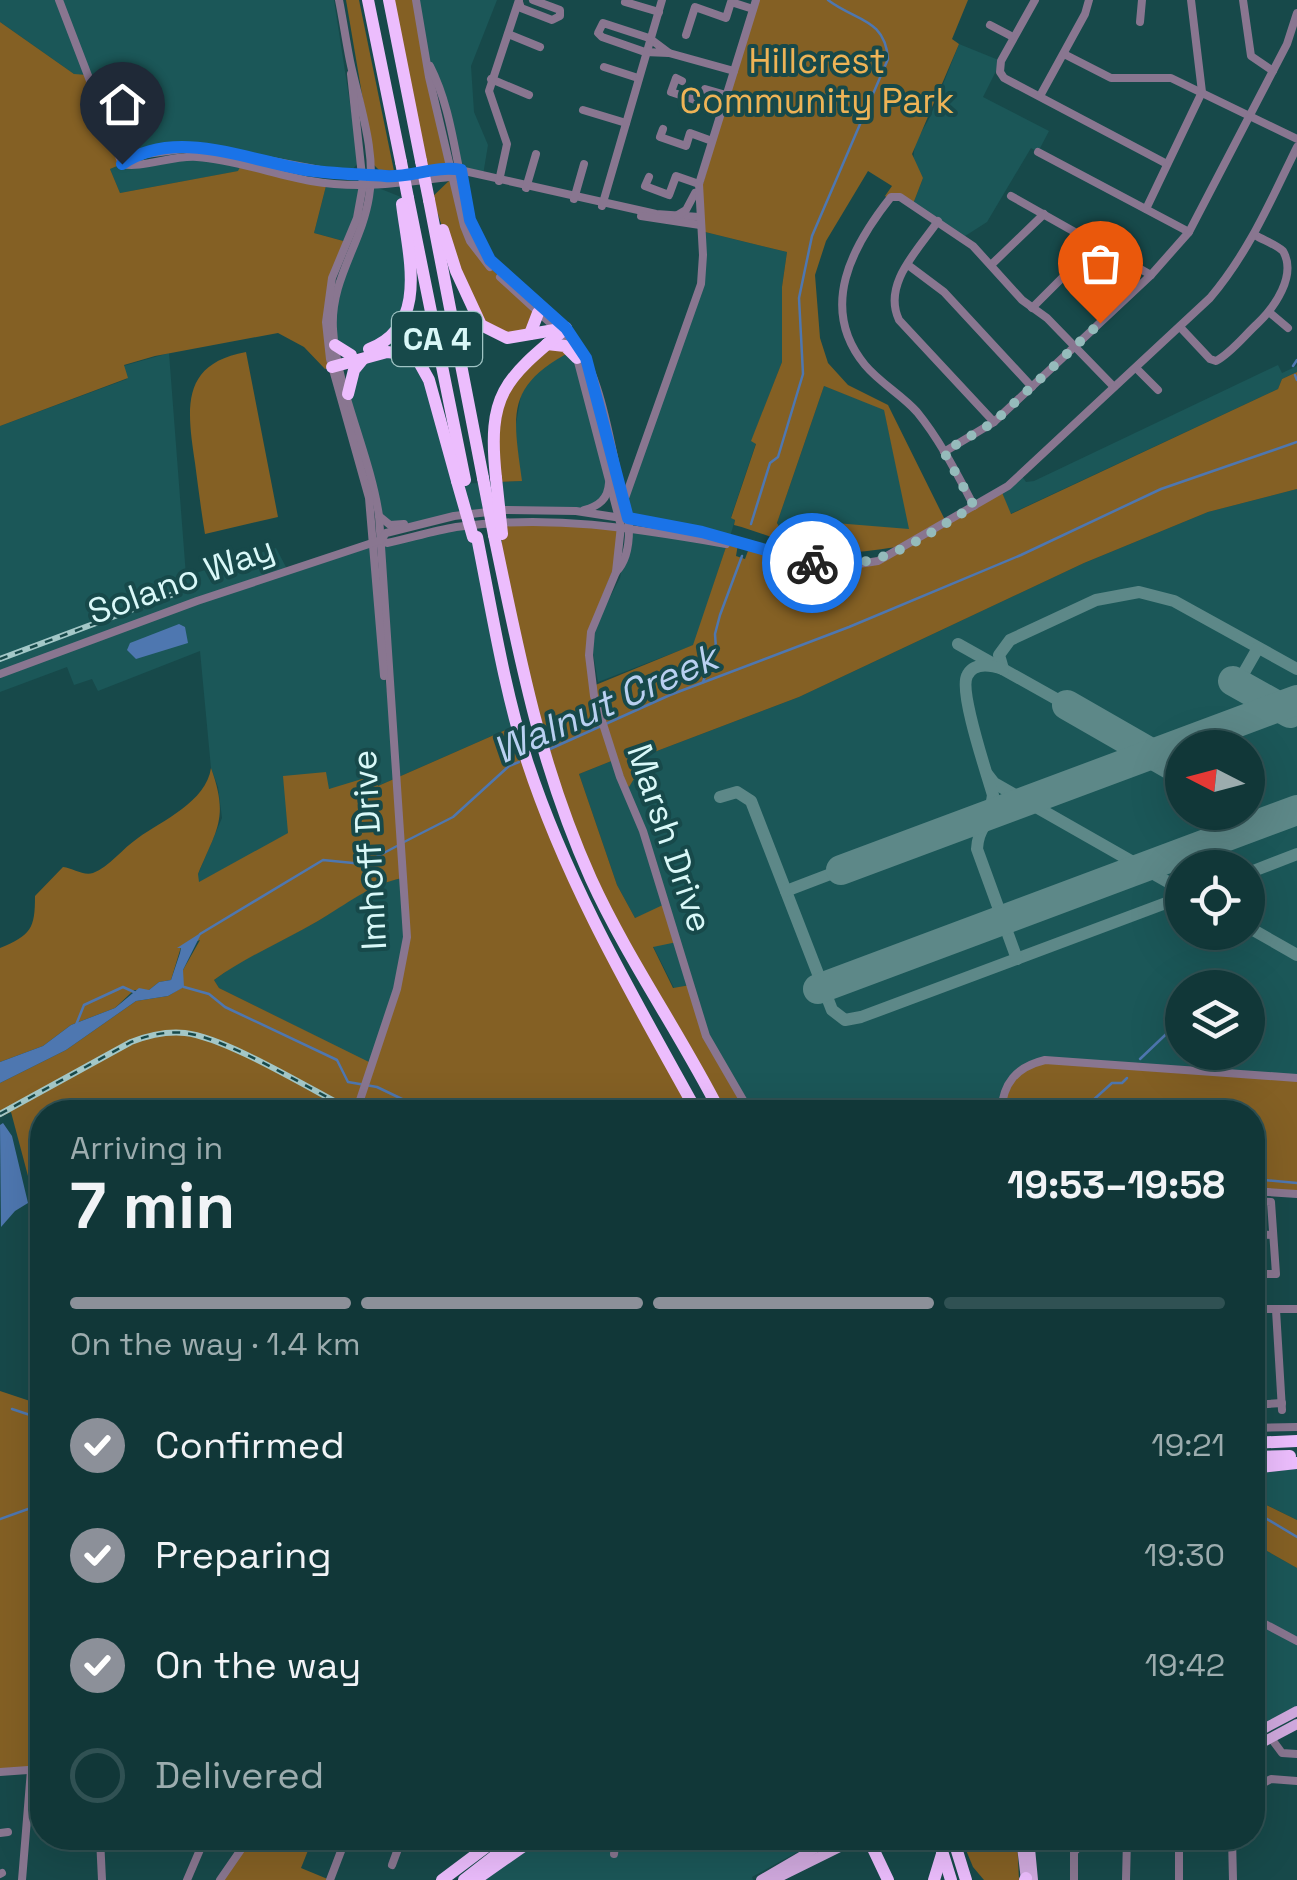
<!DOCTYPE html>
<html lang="en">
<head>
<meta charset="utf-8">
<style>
	:root { --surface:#113738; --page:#1a3f40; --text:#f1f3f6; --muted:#9cacae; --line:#305153; --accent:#8c9099 }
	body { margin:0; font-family:"Space Grotesk",sans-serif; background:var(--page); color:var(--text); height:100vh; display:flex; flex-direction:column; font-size:38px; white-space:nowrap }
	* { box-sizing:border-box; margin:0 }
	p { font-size:32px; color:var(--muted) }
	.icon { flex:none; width:55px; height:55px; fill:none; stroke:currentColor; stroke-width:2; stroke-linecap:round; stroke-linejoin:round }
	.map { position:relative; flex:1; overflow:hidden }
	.sheet { position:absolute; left:30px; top:1100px; width:1235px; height:750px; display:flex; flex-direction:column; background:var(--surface); border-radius:40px; box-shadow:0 10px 40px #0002,0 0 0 2px var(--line) }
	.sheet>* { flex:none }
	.needle { width:65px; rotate:276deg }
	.fabs { position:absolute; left:1165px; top:730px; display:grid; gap:20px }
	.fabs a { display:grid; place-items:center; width:100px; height:100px; border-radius:50%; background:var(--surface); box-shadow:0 10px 40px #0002,0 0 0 2px var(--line); font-size:50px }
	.pin { position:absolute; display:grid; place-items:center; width:85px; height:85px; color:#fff; margin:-102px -42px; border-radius:50% 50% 50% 0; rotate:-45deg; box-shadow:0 0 10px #0007 }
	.pin .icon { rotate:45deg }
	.courier { position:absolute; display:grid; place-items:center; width:100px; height:100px; margin:-50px; border:8px solid #1a73e8; border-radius:50%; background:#fff; color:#222; box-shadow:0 2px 12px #0007 }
	.overview em { font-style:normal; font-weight:700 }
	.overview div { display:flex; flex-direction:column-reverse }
	.overview { display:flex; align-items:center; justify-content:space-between; height:170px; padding:0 40px }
	h1 { font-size:65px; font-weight:700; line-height:75px }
	.bar { display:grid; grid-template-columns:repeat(4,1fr); gap:15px 10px; align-content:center; height:120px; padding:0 40px }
	.bar i { height:12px; border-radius:8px; background:var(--line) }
	.bar .selected { background:var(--accent) }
	.bar p { grid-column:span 4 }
	ol { padding:0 40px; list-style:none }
	li { display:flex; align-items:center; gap:30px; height:110px }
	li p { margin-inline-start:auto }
	li .icon { padding:10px; border-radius:50%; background:var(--accent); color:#fff; stroke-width:4 }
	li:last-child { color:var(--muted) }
	li i { width:55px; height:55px; border:5px solid var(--line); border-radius:50% }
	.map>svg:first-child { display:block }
	.built { fill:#1b5758; fill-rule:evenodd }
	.green { fill:#846024; fill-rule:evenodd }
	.water { fill:#4e77b0 }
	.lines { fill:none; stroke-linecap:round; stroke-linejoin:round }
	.stream { stroke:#4e77b0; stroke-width:2.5 }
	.taxiway { stroke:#5d8888; stroke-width:12 }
	.runway { stroke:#5d8888; stroke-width:30 }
	.minor { stroke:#897690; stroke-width:8 }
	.major { stroke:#d0a9de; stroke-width:10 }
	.highway { stroke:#ecbdfd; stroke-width:12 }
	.rail-casing { stroke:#a3c7c7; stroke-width:6 }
	.rail { stroke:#17494a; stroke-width:2.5; stroke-dasharray:8; stroke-linecap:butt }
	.highway-bridge { stroke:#ecbdfd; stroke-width:12 }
	.done { stroke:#95bbbb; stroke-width:10; stroke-dasharray:0 18 }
	.route { stroke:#1a73e8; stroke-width:12 }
	.labels { text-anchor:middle; stroke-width:8; stroke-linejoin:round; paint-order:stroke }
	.shield { fill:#17494a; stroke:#9fc4c4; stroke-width:2.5 }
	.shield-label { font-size:32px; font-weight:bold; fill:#d9f8f8 }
	.park-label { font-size:35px; fill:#eeb356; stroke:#17494a }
	.street-label { font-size:35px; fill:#d9f8f8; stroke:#17494a }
	.water-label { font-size:38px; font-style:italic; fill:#b9d0f1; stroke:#17494a }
</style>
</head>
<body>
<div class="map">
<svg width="1297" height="1880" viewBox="0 0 1297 1880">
	<rect width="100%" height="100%" fill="#17494a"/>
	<g class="built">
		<path d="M0,0H334L359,162L351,171H329L216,150L174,148L123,163L179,156L241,165L239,171L120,193L110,169L121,164L74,74L0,22Z"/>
		<path d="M416,0H497L471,66L474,112L488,145L483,175L461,170L430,66Z"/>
		<path d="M959,44L1001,61L983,97L1049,131L1038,152L1031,148L987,222L962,238L913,204L923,178L913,161L915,143L930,117Z"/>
		<path d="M327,182L363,185L347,242L314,233Z"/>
		<path d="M371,185L401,197L405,233L406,317L366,350L351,355L341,350L333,330V313L364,221Z"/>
		<path d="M701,231L787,252L782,287V362L752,440L756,443L731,517L735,520L729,540L628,518L624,501L701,284Z"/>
		<path d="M572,351L577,358L608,493L588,509H541L432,518L398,526L384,521L348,394L350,380L372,355L419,362L458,484L521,481L515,430L521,395L531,377L545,365Z"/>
		<path d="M169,353L186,576L276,548L288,571L373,543L383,667L388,697L381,540L388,543L474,525L517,725L378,786L328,789L284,776L289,833L198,883V874L222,818L218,787L211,768L200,651L98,691L92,679L74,685L67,667L0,692V426L127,379L123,366Z"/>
		<path d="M1278,365L1282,373L1297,366V372L1282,379L1278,389L1010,514L1001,490L1021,475L1026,482L1034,481Z"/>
		<path d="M824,386L884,409L910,529L819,537L783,532L777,523Z"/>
		<path d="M1297,489V1078L1001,1112H750L716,1055L689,985L674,988L653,946L665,905L635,918L617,885L579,774L614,760L629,786L649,754L799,697L1084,563L1208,512ZM1182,748H1248V812H1182ZM1182,868H1248V932H1182ZM1182,988H1248V1052H1182Z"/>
		<path d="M630,527L727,544L694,645L598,682L593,653L594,637L599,618L620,578Z"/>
		<path d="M402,878L405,899L403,963L371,1064L219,988L214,980L235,965L318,921L375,884Z"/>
		<path d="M1297,1463V1520L1253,1498L1252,1468Z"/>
		<path d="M1253,1543L1297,1568V1712L1253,1736Z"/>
		<path d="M535,1838H823L752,1877L753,1880H475Z"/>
	</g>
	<g class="green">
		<path d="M346,0H359L394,171L379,170L374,165Z"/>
		<path d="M388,0H416L451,168L425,172Z"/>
		<path d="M756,0H968L952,39L959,44L912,154L923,178L913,204L900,197L889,199L885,196L892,186L868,171L826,241L815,275L820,338L828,363L848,385L888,405L946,522L1001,490L1011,514L1278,389L1282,379L1297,372V489L1208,512L1084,563L799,697L649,754L629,787L620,777L614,760L579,774L617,885L635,918L665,904L677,942L653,947L673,988L690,985L700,1020L750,1112H720L602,901L556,792L503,579L501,522L621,526L616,562L595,614L591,632L593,686L693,645L727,544H738L736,556L745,559L749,548L793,560L866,564L905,546C879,549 852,555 826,552C794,548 765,533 734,525L735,520L731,518L756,444L751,441L782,362V287L787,252L701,231L698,201ZM824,386L884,410L909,529L823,522L819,537L783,533L777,523Z"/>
		<path d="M0,22L74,74L87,75L122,164L110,169L120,193L238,171L241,165L327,182L314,233L347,242L332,278V367L325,369L304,347L278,333L155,356L124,365L128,378L0,426Z"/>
		<path d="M453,177C469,248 483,265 538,313L530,334L492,333L456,271L438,214L429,200Z"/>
		<path d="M547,344L572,351C505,386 513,414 522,481L497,482L499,403Z"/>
		<path d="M246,352L278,517L205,534C201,510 198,486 195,463C187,409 180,364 246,352Z"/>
		<path d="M517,725L567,869L697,1112H366L357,1108L356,1112H42V1246H41V1225L11,1112L0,1117V1083L66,1050L136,1001L168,996L183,987V970L200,940L181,947L171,980L159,982L149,990H134L115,1008L71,1025L43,1046L0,1062V948C31,935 35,929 35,896L63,867C73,868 83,876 93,873C109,867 123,848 138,838C163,820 206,802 211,768C229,818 217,828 198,874L199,882L288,833L283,776L326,772L329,789L375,775L378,786ZM402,878L407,937L384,1029L371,1063L219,988L214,980C247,956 284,941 318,921C347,904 369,885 402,878Z"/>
		<path d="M1045,1060L1297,1078V1194L1253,1191L1252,1112H1001L1016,1072Z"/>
		<path d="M0,1391L42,1405V1769L0,1772Z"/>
		<path d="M1252,1498L1297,1520V1568L1253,1543Z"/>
		<path d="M286,1838L309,1848L301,1868L330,1880H221L246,1843Z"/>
		<path d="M961,1838H1017L1019,1880H984L973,1867Z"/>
	</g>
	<g class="water">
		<path d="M179,624L185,627L188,643L136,659L127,650L130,643Z"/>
		<path d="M202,932L183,970L184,987L168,996L136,1001L66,1050L0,1083V1062L43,1046L71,1025L115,1008L139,988L149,990L159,982L171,980L180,953L181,948H177Z"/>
		<path d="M3,1123L12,1136L28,1203L15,1211L1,1227L0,1125Z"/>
	</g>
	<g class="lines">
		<g class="stream">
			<path d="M1293,366L1297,360"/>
			<path d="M1295,375L1297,380"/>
			<path d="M751,524L770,463L778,457L803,374L799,298L812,236L888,59C885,18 855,21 828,0"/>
			<path d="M703,682L716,649L715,634L720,615L742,556"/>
			<path d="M550,749L670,695L849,627L1021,555L1161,489L1297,442"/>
			<path d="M404,842L453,817L509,766L519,762"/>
			<path d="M200,934L323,860L363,864L397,846"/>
			<path d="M184,987L209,994L225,1007L337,1060L348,1082L377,1087L429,1112"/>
			<path d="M76,1025L84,1005L123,987L134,992"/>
			<path d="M1140,1059L1182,1019"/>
			<path d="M1080,1112L1112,1083H1122L1127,1078"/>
			<path d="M1252,1179L1297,1183"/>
			<path d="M12,1409L42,1419"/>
			<path d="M1252,1510L1297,1537"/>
			<path d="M0,1519L42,1504"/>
		</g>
		<g class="taxiway">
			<path d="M958,644L1067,705"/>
			<path d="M1003,669L999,655L1010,640L1096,600L1139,592L1174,601L1297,669"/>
			<path d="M1238,683L1258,648"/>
			<path d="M987,774L994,783L1182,890"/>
			<path d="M720,797L737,792L751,801L832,1010L845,1020L861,1017L1182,897"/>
			<path d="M1004,809C988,819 978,829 977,849L1017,959"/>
			<path d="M979,819L991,808L993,795C987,774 959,692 967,676C973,662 991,665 1003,669"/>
			<path d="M1248,873L1297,854"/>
			<path d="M786,891L841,870"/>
			<path d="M1248,927L1297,955"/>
		</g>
		<g class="runway">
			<path d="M1233,681L1290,713"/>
			<path d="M1067,705L1182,771"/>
			<path d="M841,870L1297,700"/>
			<path d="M818,989L1297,810"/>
		</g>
		<g class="minor">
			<path d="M59,0L122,164"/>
			<path d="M339,0C343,20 346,41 350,61C359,104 377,152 369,197C362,243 330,280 333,329C336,387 370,454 379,516L407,937L397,989L356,1112"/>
			<path d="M416,0L429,77L464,226L470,241L490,267"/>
			<path d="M1035,0L1001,61L1000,72L1004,78L1167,164"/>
			<path d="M1243,0L1251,56L1273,71"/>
			<path d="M519,2L521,8L552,20L560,16V10L533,0"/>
			<path d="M625,2L659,12"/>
			<path d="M1140,22L1142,0"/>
			<path d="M603,23L649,38L669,53L645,52L602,37L598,33Z"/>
			<path d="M990,25L1013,37"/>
			<path d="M508,34L540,47"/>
			<path d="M686,35L695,7L726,18L731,2L753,9"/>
			<path d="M669,53L734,71"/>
			<path d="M1064,54L1111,78H1171L1297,139"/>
			<path d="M430,66C458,121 455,187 480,242C497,281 539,297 565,328C601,369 608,434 620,485C623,499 630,516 629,530C629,544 626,562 616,572L591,632L589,655L594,696L620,777L643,831L706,1036L750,1112"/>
			<path d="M604,67L638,78"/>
			<path d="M351,74L363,185L357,218L332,278L326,322L330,359L369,498L384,676"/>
			<path d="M491,79L529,95"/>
			<path d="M682,81L676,78L671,92L701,102L705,89L726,95"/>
			<path d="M1040,96L1085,14L1089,0"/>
			<path d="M583,110L626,123"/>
			<path d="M663,129L660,137L686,146L690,133L712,141"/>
			<path d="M1038,152L1189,232"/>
			<path d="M122,164L146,154L198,147L336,173L398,176L451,168L656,214L699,217"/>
			<path d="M122,164C140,169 173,155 197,157C236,160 273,174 311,181C361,190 408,182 457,176"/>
			<path d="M649,177L645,186L669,195L676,176L699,184"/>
			<path d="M499,181L507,144L489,91L519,0"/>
			<path d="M526,188L536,154"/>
			<path d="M1011,196L1151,275"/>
			<path d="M574,199L584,164"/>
			<path d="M602,206L662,0"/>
			<path d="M1146,209L1202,92L1191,0"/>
			<path d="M641,216L700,225"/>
			<path d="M676,216L686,210L695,193"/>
			<path d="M938,221C918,250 882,284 899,320L994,422"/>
			<path d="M908,265L944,292L1032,387"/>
			<path d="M991,265L1044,214"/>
			<path d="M500,277L558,330L577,358L621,526L616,572"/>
			<path d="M1032,308L1096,244"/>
			<path d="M1269,312L1288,328"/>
			<path d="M1180,327L1210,359L1216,361C1231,353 1244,336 1257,324C1275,307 1297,275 1283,251C1275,244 1263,240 1255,235"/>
			<path d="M1136,368L1158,390"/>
			<path d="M944,452L994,422L1151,275L1189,232L1287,44L1297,13"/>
			<path d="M624,501L701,284L703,255L699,184L756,0"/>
			<path d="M974,506C957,474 940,440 917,412C902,395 880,383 865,365C818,308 852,246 891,197H900L973,246L1022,300L1047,318L1114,387"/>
			<path d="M584,510C599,506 608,499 609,483"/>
			<path d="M379,516L390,525L404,524"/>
			<path d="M381,540L387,543C410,538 433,531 456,527C551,514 633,528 726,544"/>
			<path d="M0,674L197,601L381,540L386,533L454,516L505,510L576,511L680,527L810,563L852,565L878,561L1008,486L1210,298C1249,252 1271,200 1297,147"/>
			<path d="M1001,1112C1003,1083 1016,1067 1045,1060L1297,1078"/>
			<path d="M1252,1191L1297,1194"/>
			<path d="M1252,1201L1271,1202L1276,1274H1252"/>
			<path d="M1252,1234L1273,1235"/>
			<path d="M1252,1309H1297"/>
			<path d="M1276,1310L1282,1410"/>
			<path d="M1252,1405L1282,1403"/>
			<path d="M1252,1428L1297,1427"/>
			<path d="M1252,1617L1297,1641"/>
			<path d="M1271,1738L1282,1753L1297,1754"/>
			<path d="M0,1772L42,1769"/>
			<path d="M1252,1789L1271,1779L1297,1781"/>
			<path d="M0,1833L8,1832"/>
			<path d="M100,1838L102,1880"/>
			<path d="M1179,1838V1880"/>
			<path d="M1232,1838L1233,1880"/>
			<path d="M446,1847L449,1838"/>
			<path d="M614,1854L616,1838"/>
			<path d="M392,1865L402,1838"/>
			<path d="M0,1874L2,1873"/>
			<path d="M22,1880L31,1770"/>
			<path d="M187,1880L205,1838"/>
			<path d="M220,1880L249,1838"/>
			<path d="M330,1880L346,1838"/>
			<path d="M1074,1880V1852L1083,1843L1134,1838"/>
			<path d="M1126,1880L1127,1839"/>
		</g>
		<g class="major">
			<path d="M1252,1735L1297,1711"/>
			<path d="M1252,1748L1297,1724"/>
			<path d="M1021,1838L1026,1880"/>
			<path d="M1029,1838L1033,1880"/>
			<path d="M761,1880L833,1838"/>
			<path d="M773,1880L858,1838"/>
		</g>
		<g class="highway">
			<path d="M368,0L401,162"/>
			<path d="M389,0L421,161"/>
			<path d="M408,198L465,480"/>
			<path d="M429,200L483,478"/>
			<path d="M443,230L456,271L481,325L507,338L566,328"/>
			<path d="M530,334L538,313"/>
			<path d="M547,344L565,346L577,358"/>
			<path d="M335,345L351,355"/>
			<path d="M369,349C430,326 408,255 402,204"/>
			<path d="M332,367L387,352L406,354L419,362L429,380L457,481"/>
			<path d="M348,394L354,370L363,359"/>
			<path d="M496,478C487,394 504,380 565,329"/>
			<path d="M494,535C520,658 539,763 591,879C628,960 680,1033 720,1112"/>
			<path d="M477,537C492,612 504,688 527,761C568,886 634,998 697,1112"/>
			<path d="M1252,1443L1297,1441"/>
			<path d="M1252,1457L1290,1456"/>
			<path d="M1252,1468L1297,1463"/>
			<path d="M868,1838L888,1880"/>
			<path d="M938,1838L951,1880"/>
			<path d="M953,1838L966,1880"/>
			<path d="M442,1880L498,1838"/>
			<path d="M464,1880L518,1838"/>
			<path d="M475,1880L535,1838"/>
			<path d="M934,1880L942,1854"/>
			<path d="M1025,1880L1026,1878"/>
		</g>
		<defs>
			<g id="rail">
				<path d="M0,659L179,592"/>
				<path d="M0,1114L131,1042C149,1035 166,1031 185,1033C228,1038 313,1091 355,1112"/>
			</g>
		</defs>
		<use href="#rail" class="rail-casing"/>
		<use href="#rail" class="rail"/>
		<g class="highway-bridge">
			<path d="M421,161L429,200"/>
			<path d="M401,162L408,198"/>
			<path d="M483,478L494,535"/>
			<path d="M496,478L502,534"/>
			<path d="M457,481L473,537"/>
		</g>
	</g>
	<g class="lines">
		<path class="done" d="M812,563C883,571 916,541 974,506L944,452L994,422L1100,323"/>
		<path class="route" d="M122,164C175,128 244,159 301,169C329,174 357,174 385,176C410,178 436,165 461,170L470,220L490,260L566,328L586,358L628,518L702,532L812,563"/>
	</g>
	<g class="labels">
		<rect class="shield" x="392" y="312" width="90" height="54" rx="8"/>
		<g class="shield-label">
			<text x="437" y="350">CA 4</text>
		</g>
		<g class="park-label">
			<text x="817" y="73">Hillcrest<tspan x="817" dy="40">Community Park</tspan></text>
		</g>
		<g class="street-label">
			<text transform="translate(181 580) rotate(-20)" y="12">Solano Way</text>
			<text transform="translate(670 838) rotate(71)" y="12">Marsh Drive</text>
			<text transform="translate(369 850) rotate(-93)" y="12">Imhoff Drive</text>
		</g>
		<g class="water-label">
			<text transform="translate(605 704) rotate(-24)" y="13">Walnut Creek</text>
		</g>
	</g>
</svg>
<div class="fabs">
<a><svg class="needle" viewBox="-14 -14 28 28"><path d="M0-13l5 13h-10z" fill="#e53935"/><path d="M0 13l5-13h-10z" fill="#9cacae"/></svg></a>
<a><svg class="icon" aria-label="locate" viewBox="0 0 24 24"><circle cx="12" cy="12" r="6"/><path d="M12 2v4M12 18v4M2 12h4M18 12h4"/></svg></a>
<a><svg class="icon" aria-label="layers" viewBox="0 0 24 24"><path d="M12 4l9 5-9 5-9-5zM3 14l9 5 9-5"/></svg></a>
</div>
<div class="pin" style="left:1100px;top:323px;background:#ea580c"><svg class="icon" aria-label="bag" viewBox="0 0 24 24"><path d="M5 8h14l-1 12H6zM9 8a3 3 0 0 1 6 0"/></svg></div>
<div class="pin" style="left:122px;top:164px;background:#1f2937"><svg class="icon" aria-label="home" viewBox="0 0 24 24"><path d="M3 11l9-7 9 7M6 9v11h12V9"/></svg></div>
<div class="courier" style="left:812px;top:563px"><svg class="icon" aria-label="bike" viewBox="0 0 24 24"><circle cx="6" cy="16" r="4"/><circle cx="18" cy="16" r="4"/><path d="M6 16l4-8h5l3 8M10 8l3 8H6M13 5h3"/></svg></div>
<section class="sheet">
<div class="overview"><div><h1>7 min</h1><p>Arriving in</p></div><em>19:53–19:58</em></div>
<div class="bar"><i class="selected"></i><i class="selected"></i><i class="selected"></i><i></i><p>On the way · 1.4 km</p></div>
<ol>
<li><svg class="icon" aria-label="check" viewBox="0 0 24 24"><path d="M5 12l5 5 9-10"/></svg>Confirmed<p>19:21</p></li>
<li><svg class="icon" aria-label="check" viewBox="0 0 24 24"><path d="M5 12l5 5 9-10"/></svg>Preparing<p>19:30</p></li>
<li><svg class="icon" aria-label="check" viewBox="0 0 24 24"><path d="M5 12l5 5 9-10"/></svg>On the way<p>19:42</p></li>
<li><i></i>Delivered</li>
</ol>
</section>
</div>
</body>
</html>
